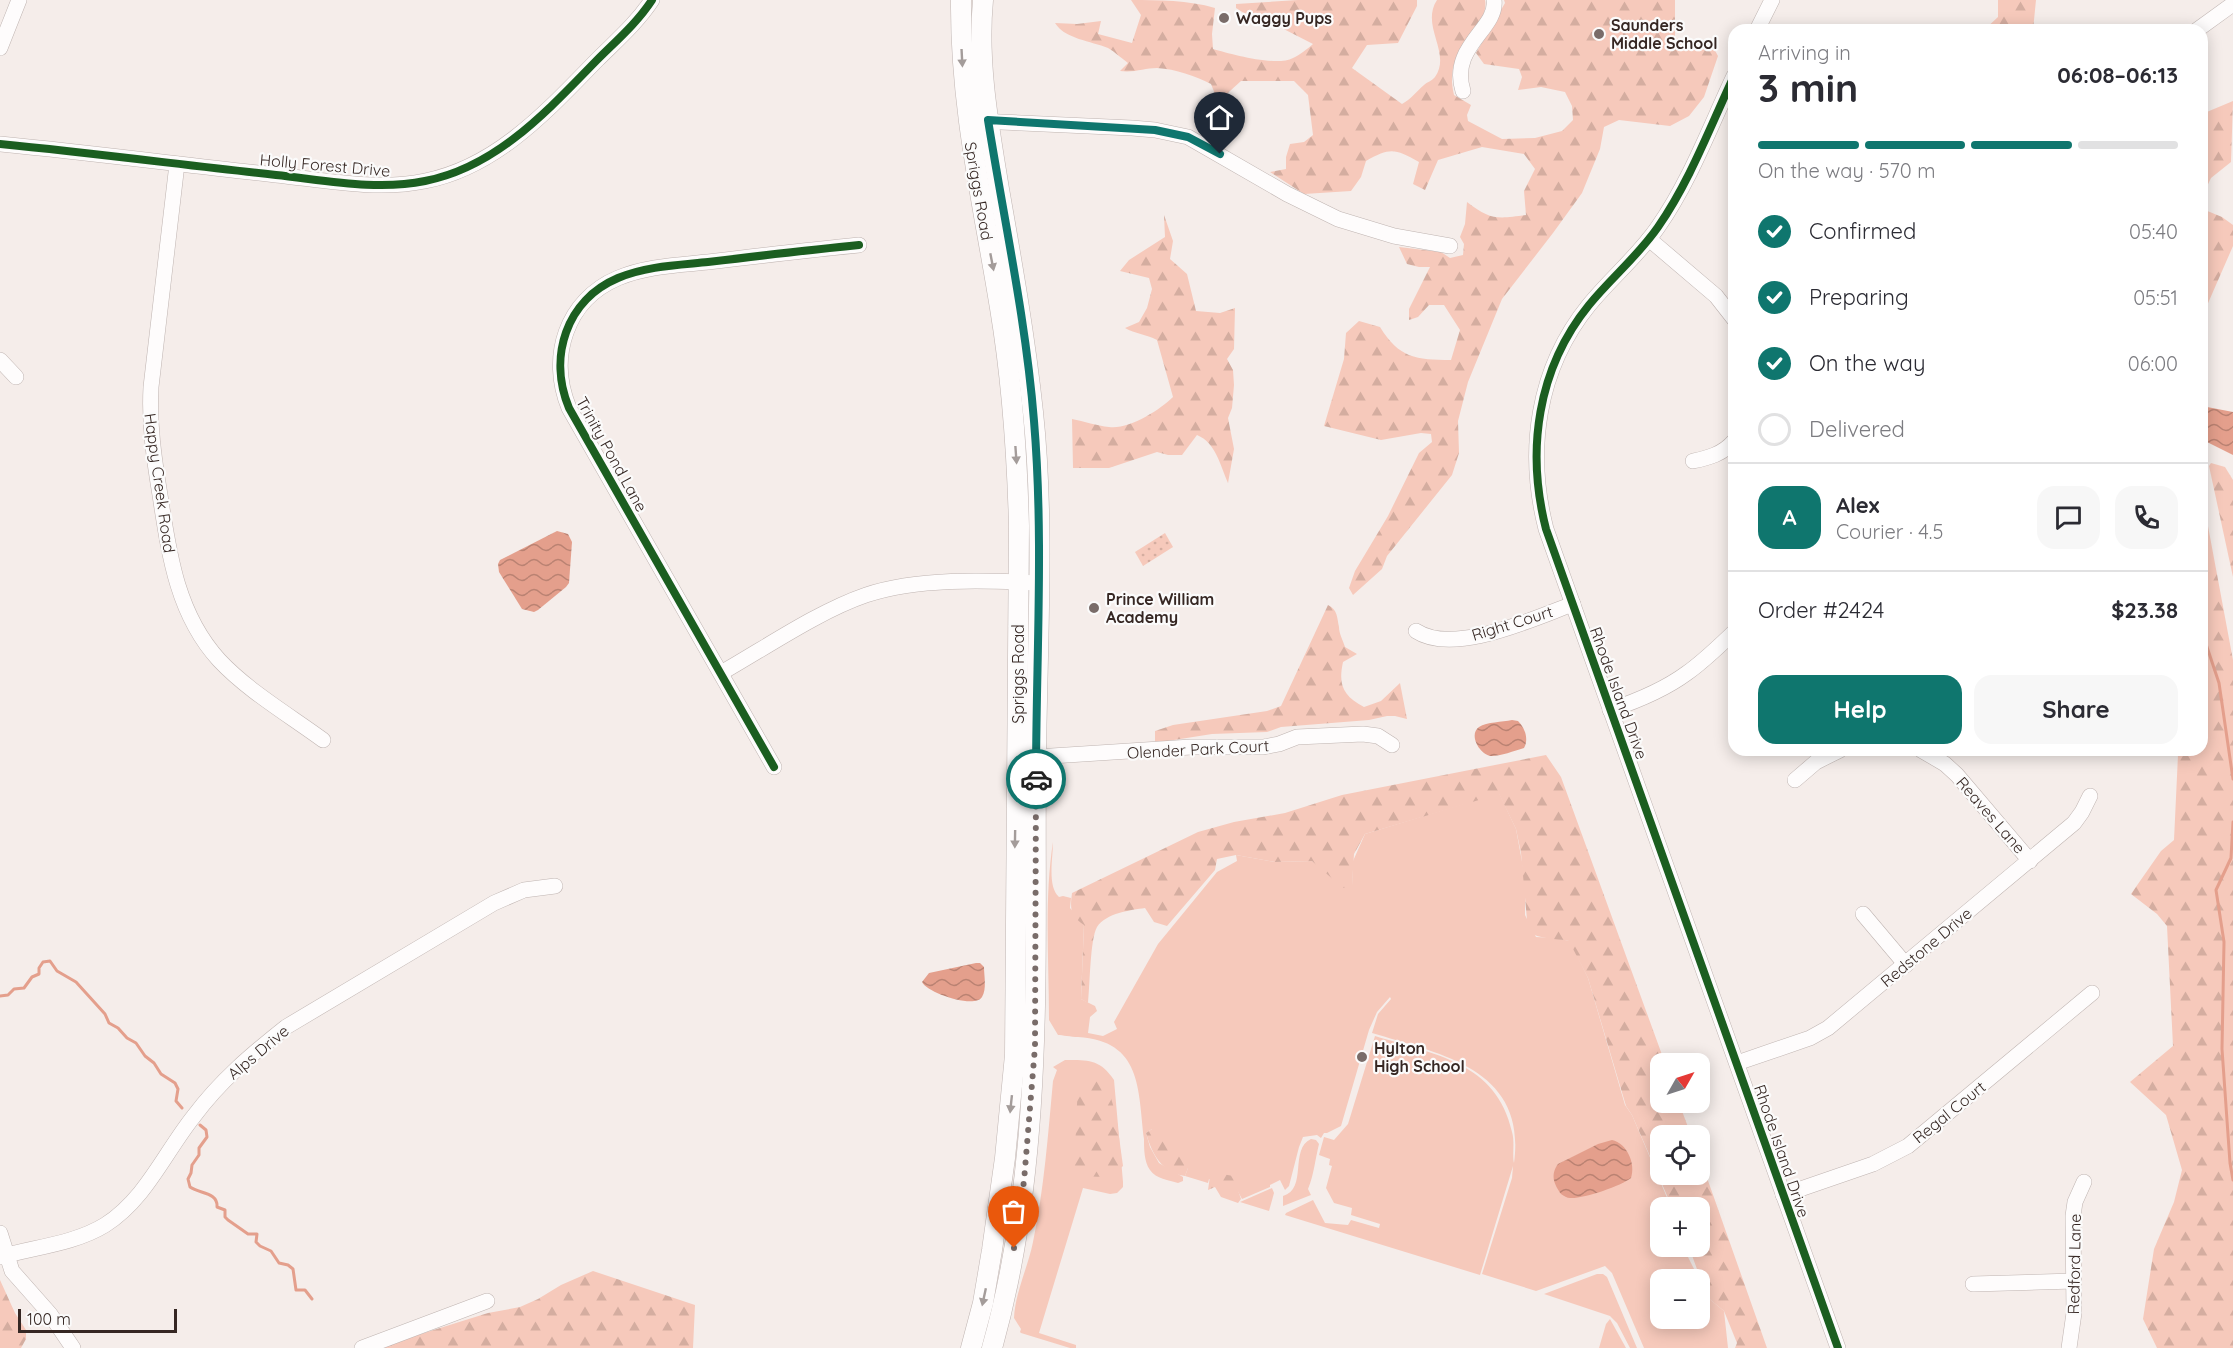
<!DOCTYPE html>
<html lang="en">
<head>
<meta charset="utf-8">
<style>
	:root { --surface:#fff; --page:#f7f7f7; --text:#2b2b33; --muted:#7c7c81; --line:#e1e1e2; --accent:#0f766e }
	body { margin:0; font-family:Quicksand,sans-serif; background:var(--page); color:var(--text); height:100vh; display:flex; flex-direction:column; font-size:22px; white-space:nowrap }
	* { box-sizing:border-box; margin:0 }
	p { font-size:20px; color:var(--muted) }
	.icon { flex:none; width:33px; height:33px; fill:none; stroke:currentColor; stroke-width:2; stroke-linecap:round; stroke-linejoin:round }
	.map { position:relative; flex:1; overflow:hidden }
	.panel { position:absolute; left:1728px; top:24px; width:480px; height:732px; display:flex; flex-direction:column; background:var(--surface); border-radius:18px; box-shadow:0 3px 15px #0003 }
	.panel>* { flex:none }
	.needle { width:39px; rotate:51deg }
	.controls { position:absolute; left:1650px; top:1053px; display:grid; gap:12px }
	.controls a { display:grid; place-items:center; width:60px; height:60px; border-radius:12px; background:var(--surface); box-shadow:0 3px 15px #0003; font-size:30px }
	.scale { position:absolute; left:18px; bottom:15px; width:159px; box-sizing:border-box; padding-left:6px; border:3px solid #362723; border-top:0; font-size:16px; line-height:21px; white-space:nowrap; color:#362723; -webkit-text-stroke:4px #fbfbfb; paint-order:stroke }
	.pin { position:absolute; display:grid; place-items:center; width:51px; height:51px; color:#fff; margin:-62px -26px; border-radius:50% 50% 50% 0; rotate:-45deg; box-shadow:0 0 6px #0007 }
	.pin .icon { rotate:45deg }
	.courier { position:absolute; display:grid; place-items:center; width:60px; height:60px; margin:-30px; border:4px solid #0f766e; border-radius:50%; background:#fff; color:#222; box-shadow:0 2px 8px #0007 }
	.summary em { font-style:normal; font-weight:700 }
	.summary div { display:flex; flex-direction:column-reverse }
	.summary { display:flex; align-items:center; justify-content:space-between; height:102px; padding:0 30px }
	h1 { font-size:39px; font-weight:700; line-height:45px }
	.bar { display:grid; grid-template-columns:repeat(4,1fr); gap:9px 6px; align-content:center; height:72px; padding:0 30px }
	.bar i { height:8px; border-radius:4px; background:var(--line) }
	.bar .active { background:var(--accent) }
	.bar p { grid-column:span 4 }
	.line { display:flex; align-items:center; gap:15px; padding:0 30px; border-top:2px solid var(--line) }
	.line div { flex:1 }
	.round { display:grid; place-items:center; flex:none; width:63px; height:63px; border-radius:18px; background:var(--page) }
	ol { padding:0 30px; list-style:none }
	li { display:flex; align-items:center; gap:18px; height:66px }
	li p { margin-inline-start:auto }
	li .icon { padding:6px; border-radius:50%; background:var(--accent); color:#fff; stroke-width:4 }
	li:last-child { color:var(--muted) }
	li i { width:33px; height:33px; border:3px solid var(--line); border-radius:50% }
	.button { display:flex; gap:12px; margin-top:auto; padding:12px 30px }
	.button a { flex:1; height:69px; border-radius:18px; background:var(--accent); color:#fff; font-size:24px; font-weight:700; line-height:69px; text-align:center }
	.button a+a { background:var(--page); color:var(--text) }
	.map>svg:first-child { display:block }
	.grass { fill:#f6c9bb }
	.forest { fill:url(#forest-firs) }
	.park { fill:url(#park-dots) }
	.water { fill:url(#water-waves) }
	.lines { fill:none; stroke-linecap:round; stroke-linejoin:round }
	.stream { stroke:#e49f8c; stroke-width:3 }
	.minor-casing { stroke:#bfb4b1; stroke-width:16 }
	.major-casing { stroke:#bfb4b1; stroke-width:21 }
	.minor { stroke:#fefcfc; stroke-width:15 }
	.major { stroke:#fefcfc; stroke-width:20 }
	.cycleway-casing { stroke:#fbfbfb; stroke-width:11 }
	.cycleway { stroke:#1b5e20; stroke-width:8 }
	.oneway { fill:#a49c9a }
	.done { stroke:#796c69; stroke-width:6; stroke-dasharray:0 10.8 }
	.route { stroke:#0f766e; stroke-width:8 }
	.poi-dot { fill:#796c69; stroke:#fbfbfb; stroke-width:2 }
	.labels { text-anchor:middle; stroke-width:4.5; stroke-linejoin:round; paint-order:stroke }
	.poi-label { font-size:16px; font-weight:bold; fill:#362723; stroke:#fbfbfb; text-anchor:start }
	.street-label { font-size:16px; fill:#362723; stroke:#fbfbfb }
</style>
</head>
<body>
<div class="map">
<svg width="2233" height="1348" viewBox="0 0 2233 1348">
	<defs>
		<pattern id="forest-firs" width="22" height="20" patternUnits="userSpaceOnUse" patternTransform="scale(1.5)"><rect width="22" height="20" fill="#f6c9bb"/><path d="M5 1l3.5 6h-7zM16 11l3.5 6h-7z" fill="#d4ada0"/></pattern>
		<pattern id="park-dots" width="8" height="8" patternUnits="userSpaceOnUse" patternTransform="scale(1.5)"><rect width="8" height="8" fill="#f6c9bb"/><path d="M2 2h.1M6 6h.1" fill="none" stroke="#d4ada0" stroke-width="1.8" stroke-linecap="round"/></pattern>
		<pattern id="water-waves" width="16" height="10" patternUnits="userSpaceOnUse" patternTransform="scale(1.5)"><rect width="16" height="10" fill="#e49f8c"/><path d="M0 5q4-4 8 0t8 0" fill="none" stroke="#ba8272"/></pattern>
	</defs>
	<rect width="100%" height="100%" fill="#f5edea"/>
	<g class="grass">
		<path d="M1499,793L1516,829L1525,878V915L1536,937L1554,938L1570,941L1588,978L1625,1105L1632,1115L1671,1207L1660,1208V1246L1683,1247L1699,1279L1660,1280V1318H1700V1281L1707,1297L1724,1311L1728,1348H1644L1612,1273L1605,1266L1536,1291L1482,1274L1512,1178L1513,1166L1480,1275L1285,1215L1286,1213L1313,1200L1325,1223L1348,1225L1351,1220L1379,1228L1380,1224L1351,1215L1352,1208L1334,1203L1326,1188L1332,1166L1329,1165L1330,1159L1319,1155L1324,1137L1334,1140L1348,1124L1375,1036C1433,1054 1497,1062 1512,1132C1515,1142 1512,1155 1514,1163C1527,1069 1441,1054 1372,1033L1378,1014L1391,999L1390,997L1377,1012L1369,1030L1341,1126L1327,1133H1324L1321,1138L1317,1135L1303,1137L1299,1147L1289,1186L1285,1190L1280,1180L1270,1185V1187L1242,1199L1234,1184L1229,1186L1209,1179L1208,1183L1185,1176L1188,1168L1162,1145L1152,1129L1146,1133L1150,1147L1159,1163L1183,1177V1181L1178,1183C1169,1180 1156,1179 1150,1170C1144,1162 1144,1148 1144,1139C1138,1089 1142,1041 1078,1037C1071,1037 1062,1035 1058,1035L1049,1020C1049,961 1044,900 1053,842C1053,858 1047,886 1059,897L1063,896L1071,898L1070,908L1084,924L1081,999L1095,1006L1097,1011L1090,1017L1088,1033L1103,1036L1117,1029L1114,1022L1158,944L1217,872L1237,861L1236,855L1275,862L1312,861L1352,885L1353,861L1365,834Z"/>
		<path d="M1065,1060C1088,1060 1100,1059 1114,1080L1123,1182V1187L1117,1193L1110,1194L1083,1188L1039,1333L1076,1345V1348H1070L1021,1333L1020,1332L1021,1329L1014,1318C1015,1293 1028,1267 1033,1242C1044,1189 1048,1135 1053,1081L1057,1070L1053,1067Z"/>
		<path d="M1311,1139L1316,1140L1319,1144C1315,1160 1314,1174 1308,1189L1311,1195L1283,1206V1196C1308,1189 1289,1149 1311,1139Z"/>
		<path d="M1272,1188L1274,1193L1269,1211L1240,1202Z"/>
		<path d="M1597,1274H1603L1607,1277L1637,1348H1630L1617,1323L1610,1316L1544,1294Z"/>
		<path d="M1610,1319L1626,1348H1599L1606,1324Z"/>
	</g>
	<g class="forest">
		<path d="M1131,0C1159,0 1188,0 1215,8L1212,34L1213,49C1231,54 1276,67 1293,58C1300,55 1307,49 1313,44L1270,22L1255,20L1236,8V4L1298,0H1417V6L1398,43L1367,45L1352,68L1402,104C1411,99 1416,92 1424,85C1427,82 1432,81 1435,77C1452,53 1420,26 1437,0H1485C1489,22 1462,39 1456,58C1451,71 1451,82 1454,95L1471,105L1467,115L1468,121L1502,139L1535,138L1562,131L1573,120L1572,106L1565,92L1541,87L1518,90L1522,77L1519,69L1484,64L1476,53L1505,3L1504,0H1675V37L1690,44L1711,43L1718,56L1704,97L1689,116L1670,126L1619,120L1604,127L1600,149L1582,193L1553,233L1502,299L1468,382L1458,421L1459,453L1452,475L1387,556L1382,569L1353,595L1349,588L1355,571L1388,516L1419,453L1432,442L1431,434L1421,433L1381,440L1324,426L1344,359L1346,333L1359,321L1380,327C1399,358 1416,360 1451,360L1460,330L1444,305H1429L1418,317L1409,320V309L1430,267H1419L1407,264L1399,247L1441,252L1450,258L1463,255L1464,244L1460,237L1465,224L1467,202C1490,220 1497,219 1526,215L1524,191L1535,169L1524,154L1482,147L1438,160L1425,190L1413,184L1419,162C1395,149 1391,147 1366,161L1361,177L1351,191L1304,194L1270,172L1286,169V157L1290,144L1304,142L1313,135L1308,95L1294,81H1241L1219,101L1216,114L1209,112L1208,103L1215,94L1211,84C1195,76 1176,69 1157,68C1145,68 1134,73 1120,71L1128,63C1121,58 1115,52 1108,48C1091,41 1065,39 1055,23L1077,24L1101,21L1098,34L1132,43L1141,15Z"/>
		<path d="M1998,0H2036L2033,30H1984L1998,17Z"/>
		<path d="M2233,101L2231,162L2211,178L2202,197V114Z"/>
		<path d="M2202,203L2205,210L2222,217L2233,225V246L2202,317Z"/>
		<path d="M1164,215L1173,241L1170,259L1187,274L1196,311L1220,313L1235,308L1234,349L1227,359L1233,370L1234,385L1232,408L1228,418L1234,449L1228,483C1220,465 1216,443 1197,435L1182,455H1168L1157,452L1109,468H1073L1072,419C1084,421 1097,426 1109,427C1128,430 1160,410 1173,397L1157,340C1146,334 1135,334 1125,328L1139,322L1147,308L1152,289L1149,278L1120,271L1129,260L1165,237Z"/>
		<path d="M2211,463L2225,467L2233,480V577L2209,466Z"/>
		<path d="M2202,494L2233,660V1348H2157L2143,1319L2154,1249L2174,1202L2182,1170L2166,1115L2130,1082L2173,1046L2167,926L2157,914L2131,894L2161,851L2174,840L2178,755L2176,750H2202Z"/>
		<path d="M1328,605C1338,610 1337,618 1339,627C1339,634 1343,640 1345,647L1357,654L1343,662C1338,685 1343,696 1364,707L1381,701L1400,683L1407,719L1395,716H1387L1369,720L1281,727L1267,732L1212,734L1155,743V731L1173,725L1267,711L1281,706Z"/>
		<path d="M1546,755L1561,777L1665,1063L1660,1064V1102L1679,1103L1691,1135L1660,1136V1174H1700V1158L1767,1348H1735L1737,1343L1724,1311L1707,1297L1689,1247L1700,1246V1208L1672,1207L1632,1115L1626,1106L1588,978L1569,941C1556,938 1539,940 1528,931L1521,853L1516,829L1499,794L1365,834L1354,854L1352,885L1343,888L1312,861L1275,862L1236,855L1217,859L1215,870L1167,926L1154,922L1145,908C1131,910 1106,913 1097,927C1090,939 1090,986 1088,1003L1081,999L1084,925C1070,916 1070,909 1072,893L1198,832L1234,822L1285,813L1342,795Z"/>
		<path d="M1089,1078H1105L1116,1115L1123,1166C1108,1180 1092,1179 1074,1171L1078,1082Z"/>
		<path d="M1155,1127L1175,1154L1192,1164L1191,1169L1188,1168L1185,1176C1162,1173 1152,1154 1146,1133Z"/>
		<path d="M1207,1171L1233,1176L1241,1199L1238,1203L1221,1197L1215,1187L1208,1190L1210,1176L1206,1174Z"/>
		<path d="M593,1271L695,1305L693,1348H376L488,1313L520,1307L538,1299L561,1285Z"/>
		<path d="M0,1280L15,1313L26,1330V1339L21,1348H0Z"/>
	</g>
	<path class="park" d="M1165,533L1173,547L1143,566L1135,552Z"/>
	<g class="water">
		<path d="M2202,406L2233,412V455L2207,442L2202,437Z"/>
		<path d="M557,531L568,534L572,542L569,583L566,587L538,610L534,612L522,609L499,572L498,564L500,560Z"/>
		<path d="M1512,720L1518,721C1525,728 1529,739 1524,748C1514,751 1501,756 1491,756C1480,755 1468,735 1479,727C1487,722 1502,722 1512,720Z"/>
		<path d="M976,963H980L984,967C984,976 987,989 982,997C975,1009 927,993 922,982L929,973Z"/>
		<path d="M1612,1140C1627,1143 1636,1164 1631,1178C1621,1186 1583,1199 1570,1198C1567,1198 1564,1196 1561,1194C1554,1184 1550,1175 1558,1164L1598,1144Z"/>
	</g>
	<g class="lines">
		<g class="stream">
			<path d="M2202,632L2219,683L2233,779"/>
			<path d="M2233,822L2231,858L2216,890L2224,942L2222,1049L2230,1163L2233,1180"/>
			<path d="M0,996L8,995L14,989L24,988L32,977L39,974V968L43,962L50,961L57,971L76,982L105,1014L109,1023L118,1028L127,1038L136,1043L145,1056L154,1063L161,1074L175,1083L178,1089L176,1101L182,1108"/>
			<path d="M200,1125L206,1130L207,1137L199,1148V1155L192,1165L191,1173L188,1179L190,1187C200,1194 218,1192 217,1207L225,1210V1217L228,1220L248,1234H257L256,1242L260,1246L271,1251L279,1263L288,1265L293,1269L296,1290H305L312,1299"/>
		</g>
		<defs>
			<g id="minor">
				<path d="M1757,30L1772,0"/>
				<path d="M2197,30L2233,4"/>
				<path d="M0,48L19,0"/>
				<path d="M1734,76C1710,127 1690,181 1658,227C1638,256 1611,278 1589,305C1537,369 1526,451 1546,529L1838,1348"/>
				<path d="M1463,91C1449,46 1498,29 1494,0"/>
				<path d="M978,121L1132,128L1155,130L1188,137L1287,194L1338,219L1394,236L1450,246"/>
				<path d="M0,144C92,153 184,165 276,175C324,180 377,191 425,181C497,167 548,110 597,60C616,41 637,23 652,0"/>
				<path d="M177,164L151,387C149,424 154,459 160,495C169,554 177,614 219,660C248,691 289,715 323,740"/>
				<path d="M1649,239L1716,296L1734,319"/>
				<path d="M0,360L16,377"/>
				<path d="M1693,461C1708,458 1723,454 1734,441"/>
				<path d="M1416,631C1454,656 1534,618 1573,604"/>
				<path d="M721,673C765,648 819,611 866,595C917,578 984,580 1038,583"/>
				<path d="M1610,710C1637,701 1664,690 1687,673C1704,661 1719,646 1734,632"/>
				<path d="M1921,750L1945,764L1957,775L2030,861"/>
				<path d="M1036,757L1191,747H1263L1279,744L1297,737L1363,734L1378,736L1392,745"/>
				<path d="M774,767L569,408C548,357 566,300 618,278C646,266 679,265 708,262C758,256 808,250 859,245"/>
				<path d="M1795,780L1816,762L1840,750"/>
				<path d="M1863,914L1906,965"/>
				<path d="M1737,1063L1810,1038L1828,1028L2074,823L2082,812L2090,796"/>
				<path d="M1783,1195L1873,1164L1908,1146L2092,993"/>
				<path d="M0,1233L12,1271L50,1314L73,1348"/>
				<path d="M0,1257C34,1247 74,1244 105,1225C146,1199 165,1152 194,1116C220,1081 252,1054 286,1027L494,903L524,890L555,886"/>
				<path d="M1973,1284L2074,1281"/>
				<path d="M362,1348L487,1301"/>
				<path d="M2069,1348L2074,1313L2073,1216L2075,1202L2084,1182"/>
			</g>
			<g id="major">
				<path d="M961,0C960,107 983,203 1000,308C1012,380 1017,453 1019,526L1015,1055L1005,1158L992,1250L983,1303L971,1348"/>
				<path d="M983,0C977,63 989,127 999,189C1012,263 1025,337 1033,412C1045,524 1037,646 1036,759C1034,955 1046,1157 992,1348"/>
			</g>
		</defs>
		<use href="#minor" class="minor-casing"/>
		<use href="#major" class="major-casing"/>
		<use href="#minor" class="minor"/>
		<use href="#major" class="major"/>
		<defs>
			<g id="cycleway">
				<path d="M1734,76C1710,127 1690,181 1658,227C1638,256 1611,278 1589,305C1537,369 1526,451 1546,529L1838,1348"/>
				<path d="M0,144C92,153 184,165 276,175C324,180 377,191 425,181C497,167 548,110 597,60C616,41 637,23 652,0"/>
				<path d="M774,767L569,408C548,357 566,300 618,278C646,266 679,265 708,262C758,256 808,250 859,245"/>
			</g>
		</defs>
		<use href="#cycleway" class="cycleway-casing"/>
		<use href="#cycleway" class="cycleway"/>
	</g>
	<defs><path id="oneway-solid" d="M-6-.8H1V-3.2L6.5 0L1 3.2V.8H-6Z" transform="scale(1.5)"/></defs>
	<g class="oneway">
		<use href="#oneway-solid" transform="translate(962 58) rotate(87)"/>
		<use href="#oneway-solid" transform="translate(992 262) rotate(79)"/>
		<use href="#oneway-solid" transform="translate(1016 455) rotate(86)"/>
		<use href="#oneway-solid" transform="translate(1015 839) rotate(91)"/>
		<use href="#oneway-solid" transform="translate(1011 1104) rotate(96)"/>
		<use href="#oneway-solid" transform="translate(984 1297) rotate(102)"/>
	</g>
	<g class="lines">
		<path class="done" d="M1014,1248L1024,1181L1035,1047L1036,779"/>
		<path class="route" d="M1036,779C1036,660 1044,540 1034,421C1026,320 1004,220 988,120L1155,130L1188,137L1220,154"/>
	</g>
	<g class="poi-dot">
		<circle cx="1224" cy="18" r="6"/>
		<circle cx="1599" cy="34" r="6"/>
		<circle cx="1094" cy="608" r="6"/>
		<circle cx="1362" cy="1057" r="6"/>
	</g>
	<g class="labels">
		<g class="poi-label">
			<text x="1236" y="24">Waggy Pups</text>
			<text x="1611" y="31">Saunders<tspan x="1611" dy="18">Middle School</tspan></text>
			<text x="1106" y="605">Prince William<tspan x="1106" dy="18">Academy</tspan></text>
			<text x="1374" y="1054">Hylton<tspan x="1374" dy="18">High School</tspan></text>
		</g>
		<g class="street-label">
			<text transform="translate(325 165) rotate(5)" y="6">Holly Forest Drive</text>
			<text transform="translate(979 191) rotate(80)" y="6">Spriggs Road</text>
			<text transform="translate(612 454) rotate(61)" y="6">Trinity Pond Lane</text>
			<text transform="translate(160 483) rotate(82)" y="6">Happy Creek Road</text>
			<text transform="translate(1512 623) rotate(-17)" y="6">Right Court</text>
			<text transform="translate(1018 674) rotate(-90)" y="6">Spriggs Road</text>
			<text transform="translate(1619 693) rotate(70)" y="6">Rhode Island Drive</text>
			<text transform="translate(1198 749) rotate(-3)" y="6">Olender Park Court</text>
			<text transform="translate(1991 815) rotate(49)" y="6">Reaves Lane</text>
			<text transform="translate(1926 947) rotate(-40)" y="6">Redstone Drive</text>
			<text transform="translate(258 1052) rotate(-40)" y="6">Alps Drive</text>
			<text transform="translate(1949 1112) rotate(-39)" y="6">Regal Court</text>
			<text transform="translate(1782 1151) rotate(71)" y="6">Rhode Island Drive</text>
			<text transform="translate(2074 1264) rotate(-89)" y="6">Redford Lane</text>
		</g>
	</g>
</svg>
<div class="controls">
<a><svg class="needle" viewBox="-14 -14 28 28"><path d="M0-13l5 13h-10z" fill="#e53935"/><path d="M0 13l5-13h-10z" fill="#7c7c81"/></svg></a>
<a><svg class="icon" aria-label="locate" viewBox="0 0 24 24"><circle cx="12" cy="12" r="6"/><path d="M12 2v4M12 18v4M2 12h4M18 12h4"/></svg></a>
<a>+</a>
<a>−</a>
</div>
<div class="scale">100 m</div>
<div class="pin" style="left:1014px;top:1248px;background:#ea580c"><svg class="icon" aria-label="bag" viewBox="0 0 24 24"><path d="M5 8h14l-1 12H6zM9 8a3 3 0 0 1 6 0"/></svg></div>
<div class="pin" style="left:1220px;top:154px;background:#1f2937"><svg class="icon" aria-label="home" viewBox="0 0 24 24"><path d="M3 11l9-7 9 7M6 9v11h12V9"/></svg></div>
<div class="courier" style="left:1036px;top:779px"><svg class="icon" aria-label="car" viewBox="0 0 24 24"><path d="M5 17H2v-5l4-1 3-4h7l3 4 3 1v5h-3M9 17h6M6 11h13"/><circle cx="7" cy="17" r="2"/><circle cx="17" cy="17" r="2"/></svg></div>
<section class="panel">
<div class="summary"><div><h1>3 min</h1><p>Arriving in</p></div><em>06:08–06:13</em></div>
<div class="bar"><i class="active"></i><i class="active"></i><i class="active"></i><i></i><p>On the way · 570 m</p></div>
<ol>
<li><svg class="icon" aria-label="check" viewBox="0 0 24 24"><path d="M5 12l5 5 9-10"/></svg>Confirmed<p>05:40</p></li>
<li><svg class="icon" aria-label="check" viewBox="0 0 24 24"><path d="M5 12l5 5 9-10"/></svg>Preparing<p>05:51</p></li>
<li><svg class="icon" aria-label="check" viewBox="0 0 24 24"><path d="M5 12l5 5 9-10"/></svg>On the way<p>06:00</p></li>
<li><i></i>Delivered</li>
</ol>
<div class="line" style="height:108px"><b class="round" style="background:var(--accent);color:#fff">A</b><div><b>Alex</b><p>Courier · 4.5</p></div><a class="round"><svg class="icon" aria-label="chat" viewBox="0 0 24 24"><path d="M4 5h16v11H9l-5 4z"/></svg></a><a class="round"><svg class="icon" aria-label="phone" viewBox="0 0 24 24"><path d="M5 4h4l2 5-3 2q2 4 5 5l2-3 5 2v4C11 20 4 13 5 4z"/></svg></a></div>
<div class="line" style="height:78px"><div>Order #2424</div><b>$23.38</b></div>
<div class="button"><a>Help</a><a>Share</a></div>
</section>
</div>
</body>
</html>
